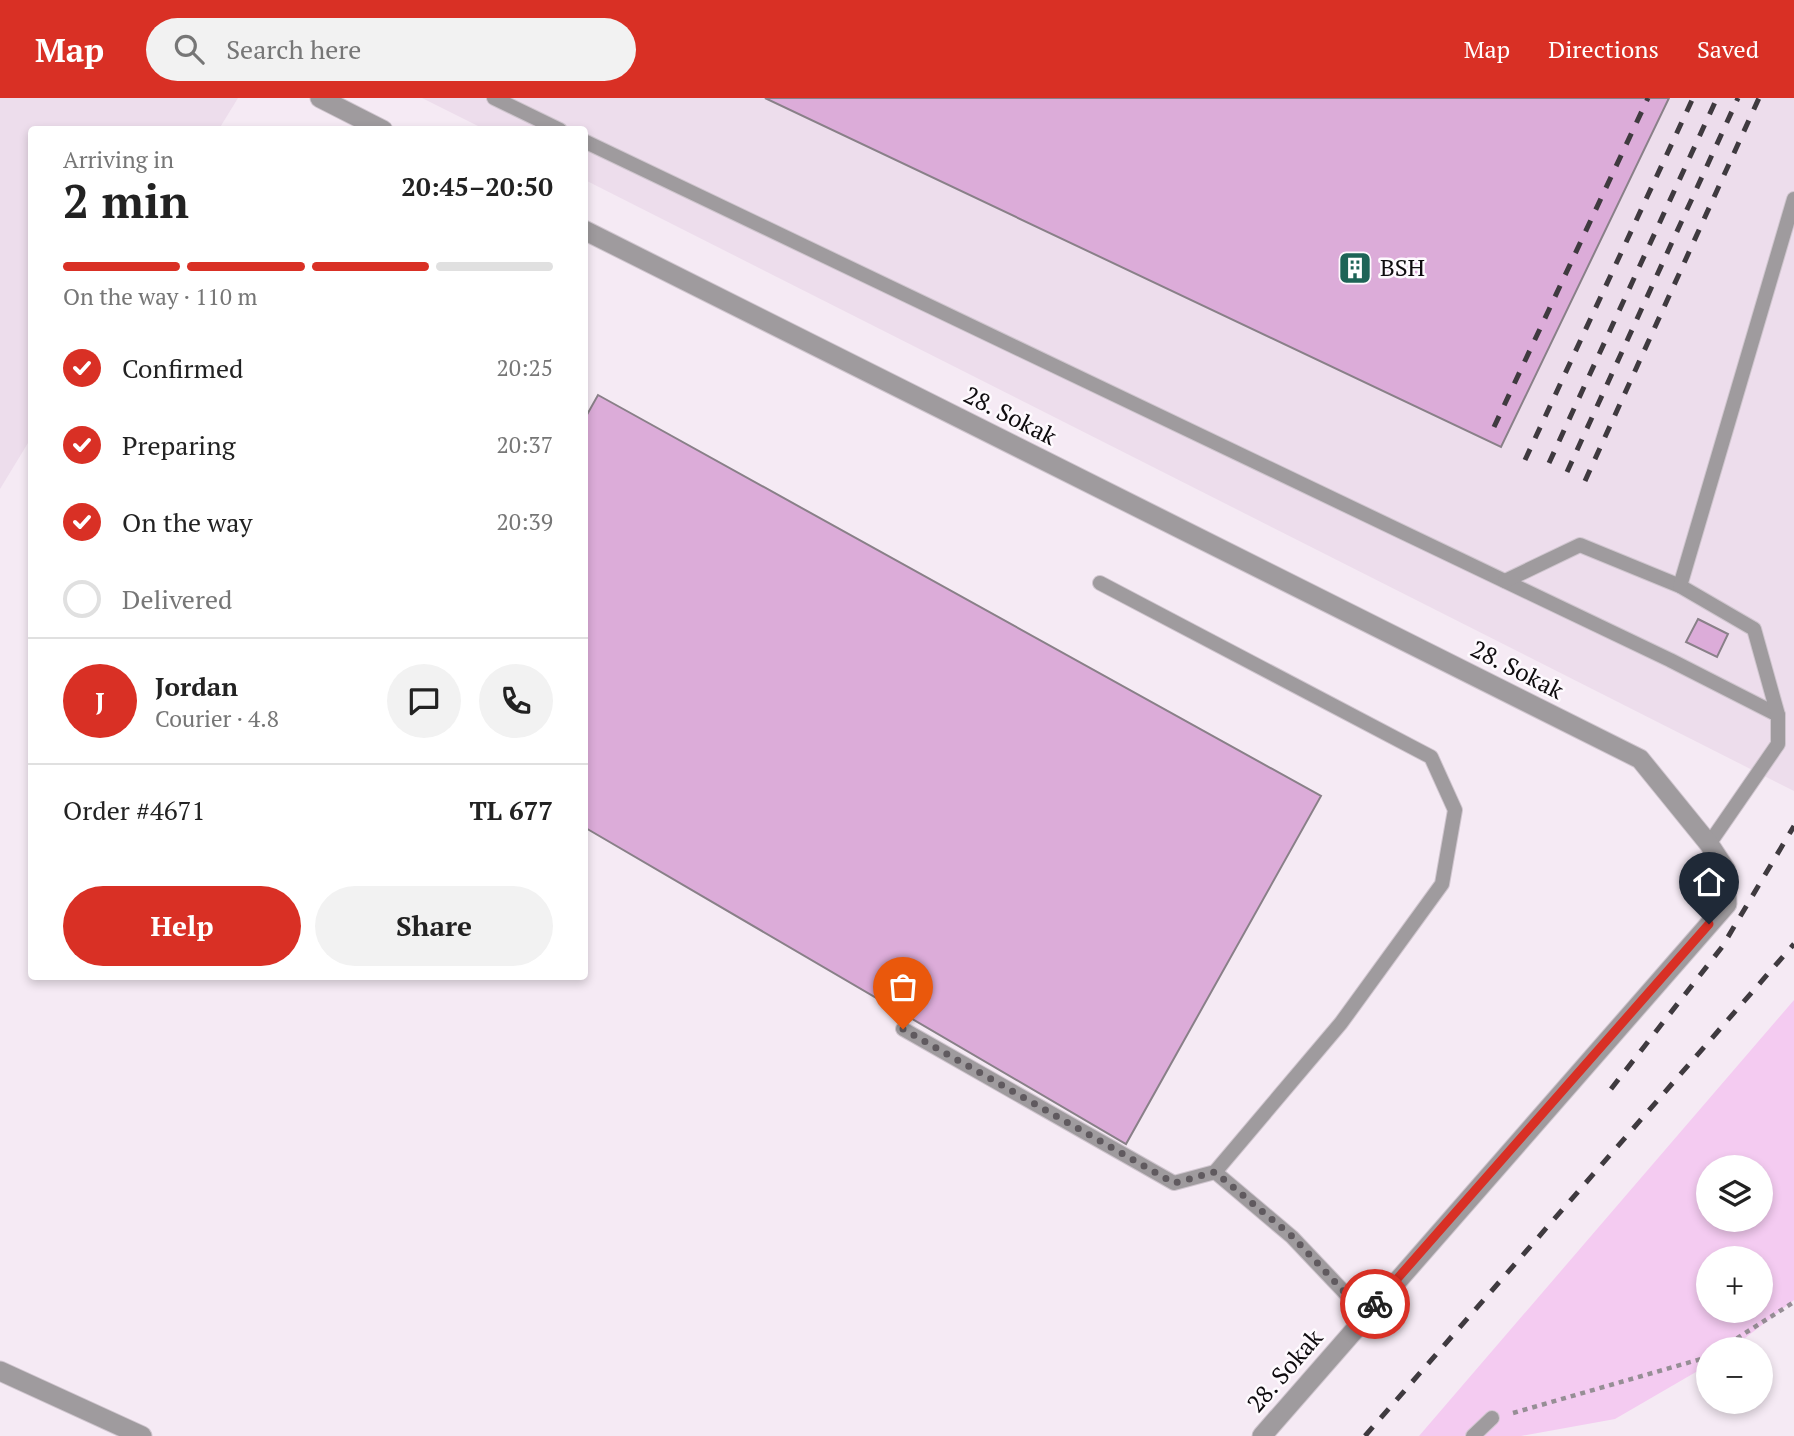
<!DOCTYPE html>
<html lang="en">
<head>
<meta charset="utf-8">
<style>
	:root { --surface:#fff; --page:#f2f2f2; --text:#222; --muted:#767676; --line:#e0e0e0; --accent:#d93025 }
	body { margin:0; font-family:"PT Serif",serif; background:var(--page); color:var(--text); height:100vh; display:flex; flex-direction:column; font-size:26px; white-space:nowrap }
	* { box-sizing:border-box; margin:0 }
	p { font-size:23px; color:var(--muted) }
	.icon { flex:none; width:38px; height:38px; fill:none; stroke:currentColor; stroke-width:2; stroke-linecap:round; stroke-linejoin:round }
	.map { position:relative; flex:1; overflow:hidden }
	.details { position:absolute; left:28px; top:28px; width:560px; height:854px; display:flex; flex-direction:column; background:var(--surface); border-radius:7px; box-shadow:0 4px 10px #0003 }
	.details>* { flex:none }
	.tools { position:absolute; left:1696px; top:1057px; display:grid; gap:14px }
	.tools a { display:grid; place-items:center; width:77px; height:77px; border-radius:50%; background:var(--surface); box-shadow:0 4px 10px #0003; font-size:35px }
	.pin { position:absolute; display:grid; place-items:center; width:60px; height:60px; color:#fff; margin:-72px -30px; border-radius:50% 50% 50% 0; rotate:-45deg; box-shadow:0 0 7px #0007 }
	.pin .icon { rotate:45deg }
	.courier { position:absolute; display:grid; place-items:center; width:70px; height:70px; margin:-35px; border:5px solid #d93025; border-radius:50%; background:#fff; color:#222; box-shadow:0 2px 9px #0007 }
	.headline em { font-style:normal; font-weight:700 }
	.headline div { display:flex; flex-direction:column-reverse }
	.headline { display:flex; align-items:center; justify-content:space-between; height:119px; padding:0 35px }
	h1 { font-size:46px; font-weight:700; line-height:52px }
	.bar { display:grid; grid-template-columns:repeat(4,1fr); gap:10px 7px; align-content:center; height:84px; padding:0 35px }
	.bar i { height:9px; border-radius:5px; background:var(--line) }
	.bar .selected { background:var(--accent) }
	.bar p { grid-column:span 4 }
	.line { display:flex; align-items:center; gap:18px; padding:0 35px; border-top:2px solid var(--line) }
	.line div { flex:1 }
	.round { display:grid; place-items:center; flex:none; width:74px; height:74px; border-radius:37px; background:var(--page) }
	ol { padding:0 35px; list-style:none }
	li { display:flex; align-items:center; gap:21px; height:77px }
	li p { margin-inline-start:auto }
	li .icon { padding:7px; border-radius:50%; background:var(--accent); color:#fff; stroke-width:4 }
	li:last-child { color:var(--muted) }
	li i { width:38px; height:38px; border:4px solid var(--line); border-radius:50% }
	.button { display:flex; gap:14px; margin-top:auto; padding:14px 35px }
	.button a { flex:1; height:80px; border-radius:42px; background:var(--accent); color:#fff; font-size:28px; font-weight:700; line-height:80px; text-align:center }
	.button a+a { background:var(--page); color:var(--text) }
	header { display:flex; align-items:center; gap:42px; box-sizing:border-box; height:98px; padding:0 35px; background:var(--accent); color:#fff }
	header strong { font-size:33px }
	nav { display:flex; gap:38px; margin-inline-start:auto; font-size:24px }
	.search { width:490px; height:63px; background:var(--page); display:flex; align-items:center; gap:18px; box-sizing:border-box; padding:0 24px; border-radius:38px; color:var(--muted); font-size:26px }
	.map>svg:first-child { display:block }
	.built { fill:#edddec }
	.green { fill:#f4cbf1; fill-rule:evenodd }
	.building { fill:#dcacd9; stroke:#898088; stroke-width:2 }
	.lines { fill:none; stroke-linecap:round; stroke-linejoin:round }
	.service-casing { stroke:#d0c6cf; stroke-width:16 }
	.minor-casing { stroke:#d0c6cf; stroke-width:21 }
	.tertiary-casing { stroke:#d0c6cf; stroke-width:21 }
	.path { stroke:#968e95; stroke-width:4.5; stroke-dasharray:5 5; stroke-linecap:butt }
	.service { stroke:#9f9b9e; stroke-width:14 }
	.minor { stroke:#9f9b9e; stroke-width:19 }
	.tertiary { stroke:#9f9b9e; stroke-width:19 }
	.rail { stroke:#3f3a3f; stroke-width:5; stroke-dasharray:12 12; stroke-linecap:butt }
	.done { stroke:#605a5f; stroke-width:7; stroke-dasharray:0 12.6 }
	.route { stroke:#d93025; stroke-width:9 }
	.labels { text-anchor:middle; stroke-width:5; stroke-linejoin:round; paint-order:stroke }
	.poi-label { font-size:24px; fill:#0f0c0f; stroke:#fefafe; text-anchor:start }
	.street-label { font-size:24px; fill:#0f0c0f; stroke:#fefafe }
</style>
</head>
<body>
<header>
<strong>Map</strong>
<div class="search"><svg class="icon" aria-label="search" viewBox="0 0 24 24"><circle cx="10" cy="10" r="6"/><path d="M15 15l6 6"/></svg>Search here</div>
<nav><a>Map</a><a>Directions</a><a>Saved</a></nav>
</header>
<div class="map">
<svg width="1794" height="1338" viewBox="0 0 1794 1338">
	<rect width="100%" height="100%" fill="#f5eaf4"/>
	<g class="built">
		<path d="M0,0H238L219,31L32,32L31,340L0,391Z"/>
		<path d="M422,0H1794V693L585,82L584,32L484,31Z"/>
	</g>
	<path class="green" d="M1794,902V1202L1731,1251H1708V1267L1615,1321L1521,1338H1419ZM1708,1069H1760V1122H1708ZM1708,1160H1760V1213H1708Z"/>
	<g class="building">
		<path d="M765,0H1669L1501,349Z"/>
		<path d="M598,297L1321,698L1126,1046L584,729V322Z"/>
		<path d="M1698,521L1728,536L1717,559L1686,544Z"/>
	</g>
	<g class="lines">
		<defs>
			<g id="service">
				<path d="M494,0L560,32"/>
				<path d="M584,43L1670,562L1778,617"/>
				<path d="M1505,483L1580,447L1680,488L1754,531L1778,617V646L1709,746"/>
				<path d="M1100,485L1431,659L1455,712L1442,786L1341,925L1215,1074"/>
				<path d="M1680,488L1794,101"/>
				<path d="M903,931L1174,1085L1215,1074L1292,1139L1366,1217"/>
				<path d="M1473,1338L1492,1320"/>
			</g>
			<g id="minor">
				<path d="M320,0L383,32"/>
				<path d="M584,132L1640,661L1709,746L1726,772L1727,806L1262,1338"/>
			</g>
			<path id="tertiary" d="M0,1273L142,1338"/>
		</defs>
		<use href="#service" class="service-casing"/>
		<use href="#minor" class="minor-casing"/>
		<use href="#tertiary" class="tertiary-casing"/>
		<g class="path">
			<path d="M1720,1251L1794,1204"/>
			<path d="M1513,1315L1708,1259"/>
		</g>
		<use href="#service" class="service"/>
		<use href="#minor" class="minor"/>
		<use href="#tertiary" class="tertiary"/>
		<g class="rail">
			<path d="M1494,329L1648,0"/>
			<path d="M1525,362L1693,0"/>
			<path d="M1549,365L1717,0"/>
			<path d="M1567,374L1738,0"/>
			<path d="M1585,383L1759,0"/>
			<path d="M1611,991L1722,849L1794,728"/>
			<path d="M1365,1338L1794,846"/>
		</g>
	</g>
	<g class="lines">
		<path class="done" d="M903,931L1174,1085L1215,1074L1293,1139L1366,1217L1375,1206"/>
		<path class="route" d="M1375,1206L1709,826"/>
	</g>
	<defs>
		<symbol id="building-square" viewBox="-11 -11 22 22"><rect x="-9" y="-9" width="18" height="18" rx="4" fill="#1e6457" stroke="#fefafe"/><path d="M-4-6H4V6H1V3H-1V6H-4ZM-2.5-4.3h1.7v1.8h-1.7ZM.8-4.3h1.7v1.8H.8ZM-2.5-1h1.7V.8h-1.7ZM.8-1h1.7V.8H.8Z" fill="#fff"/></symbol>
	</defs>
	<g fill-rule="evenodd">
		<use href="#building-square" x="1336" y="151" width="38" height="38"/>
	</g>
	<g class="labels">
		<g class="poi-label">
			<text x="1380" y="178">BSH</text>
		</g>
		<g class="street-label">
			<text transform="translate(1010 318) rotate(27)" y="8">28. Sokak</text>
			<text transform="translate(1517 572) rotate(27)" y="8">28. Sokak</text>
			<text transform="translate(1285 1273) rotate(-49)" y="8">28. Sokak</text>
		</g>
	</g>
</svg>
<div class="tools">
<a><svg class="icon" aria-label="layers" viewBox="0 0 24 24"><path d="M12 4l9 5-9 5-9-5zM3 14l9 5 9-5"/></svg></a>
<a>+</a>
<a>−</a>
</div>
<div class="pin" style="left:903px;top:931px;background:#ea580c"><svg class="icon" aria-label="bag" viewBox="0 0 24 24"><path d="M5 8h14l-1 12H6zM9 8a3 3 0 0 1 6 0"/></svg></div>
<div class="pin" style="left:1709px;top:826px;background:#1f2937"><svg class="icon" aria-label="home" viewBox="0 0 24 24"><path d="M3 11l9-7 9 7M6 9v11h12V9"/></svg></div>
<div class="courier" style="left:1375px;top:1206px"><svg class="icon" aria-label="bike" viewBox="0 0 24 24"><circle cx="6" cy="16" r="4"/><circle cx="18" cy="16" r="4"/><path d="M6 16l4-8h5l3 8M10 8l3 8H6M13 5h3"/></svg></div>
<section class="details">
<div class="headline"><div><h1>2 min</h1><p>Arriving in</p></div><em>20:45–20:50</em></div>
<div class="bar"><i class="selected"></i><i class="selected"></i><i class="selected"></i><i></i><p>On the way · 110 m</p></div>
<ol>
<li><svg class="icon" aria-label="check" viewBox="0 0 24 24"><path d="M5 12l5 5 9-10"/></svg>Confirmed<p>20:25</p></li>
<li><svg class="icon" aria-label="check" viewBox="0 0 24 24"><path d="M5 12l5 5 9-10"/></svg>Preparing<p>20:37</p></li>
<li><svg class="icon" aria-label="check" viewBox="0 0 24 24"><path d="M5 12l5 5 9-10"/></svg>On the way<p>20:39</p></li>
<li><i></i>Delivered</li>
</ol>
<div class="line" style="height:126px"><b class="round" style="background:var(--accent);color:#fff">J</b><div><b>Jordan</b><p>Courier · 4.8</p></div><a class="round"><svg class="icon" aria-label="chat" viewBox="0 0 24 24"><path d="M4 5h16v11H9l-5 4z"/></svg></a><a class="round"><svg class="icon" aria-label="phone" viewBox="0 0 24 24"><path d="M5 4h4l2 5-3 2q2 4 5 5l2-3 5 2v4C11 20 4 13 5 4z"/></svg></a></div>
<div class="line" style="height:91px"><div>Order #4671</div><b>TL 677</b></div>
<div class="button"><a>Help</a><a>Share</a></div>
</section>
</div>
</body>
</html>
